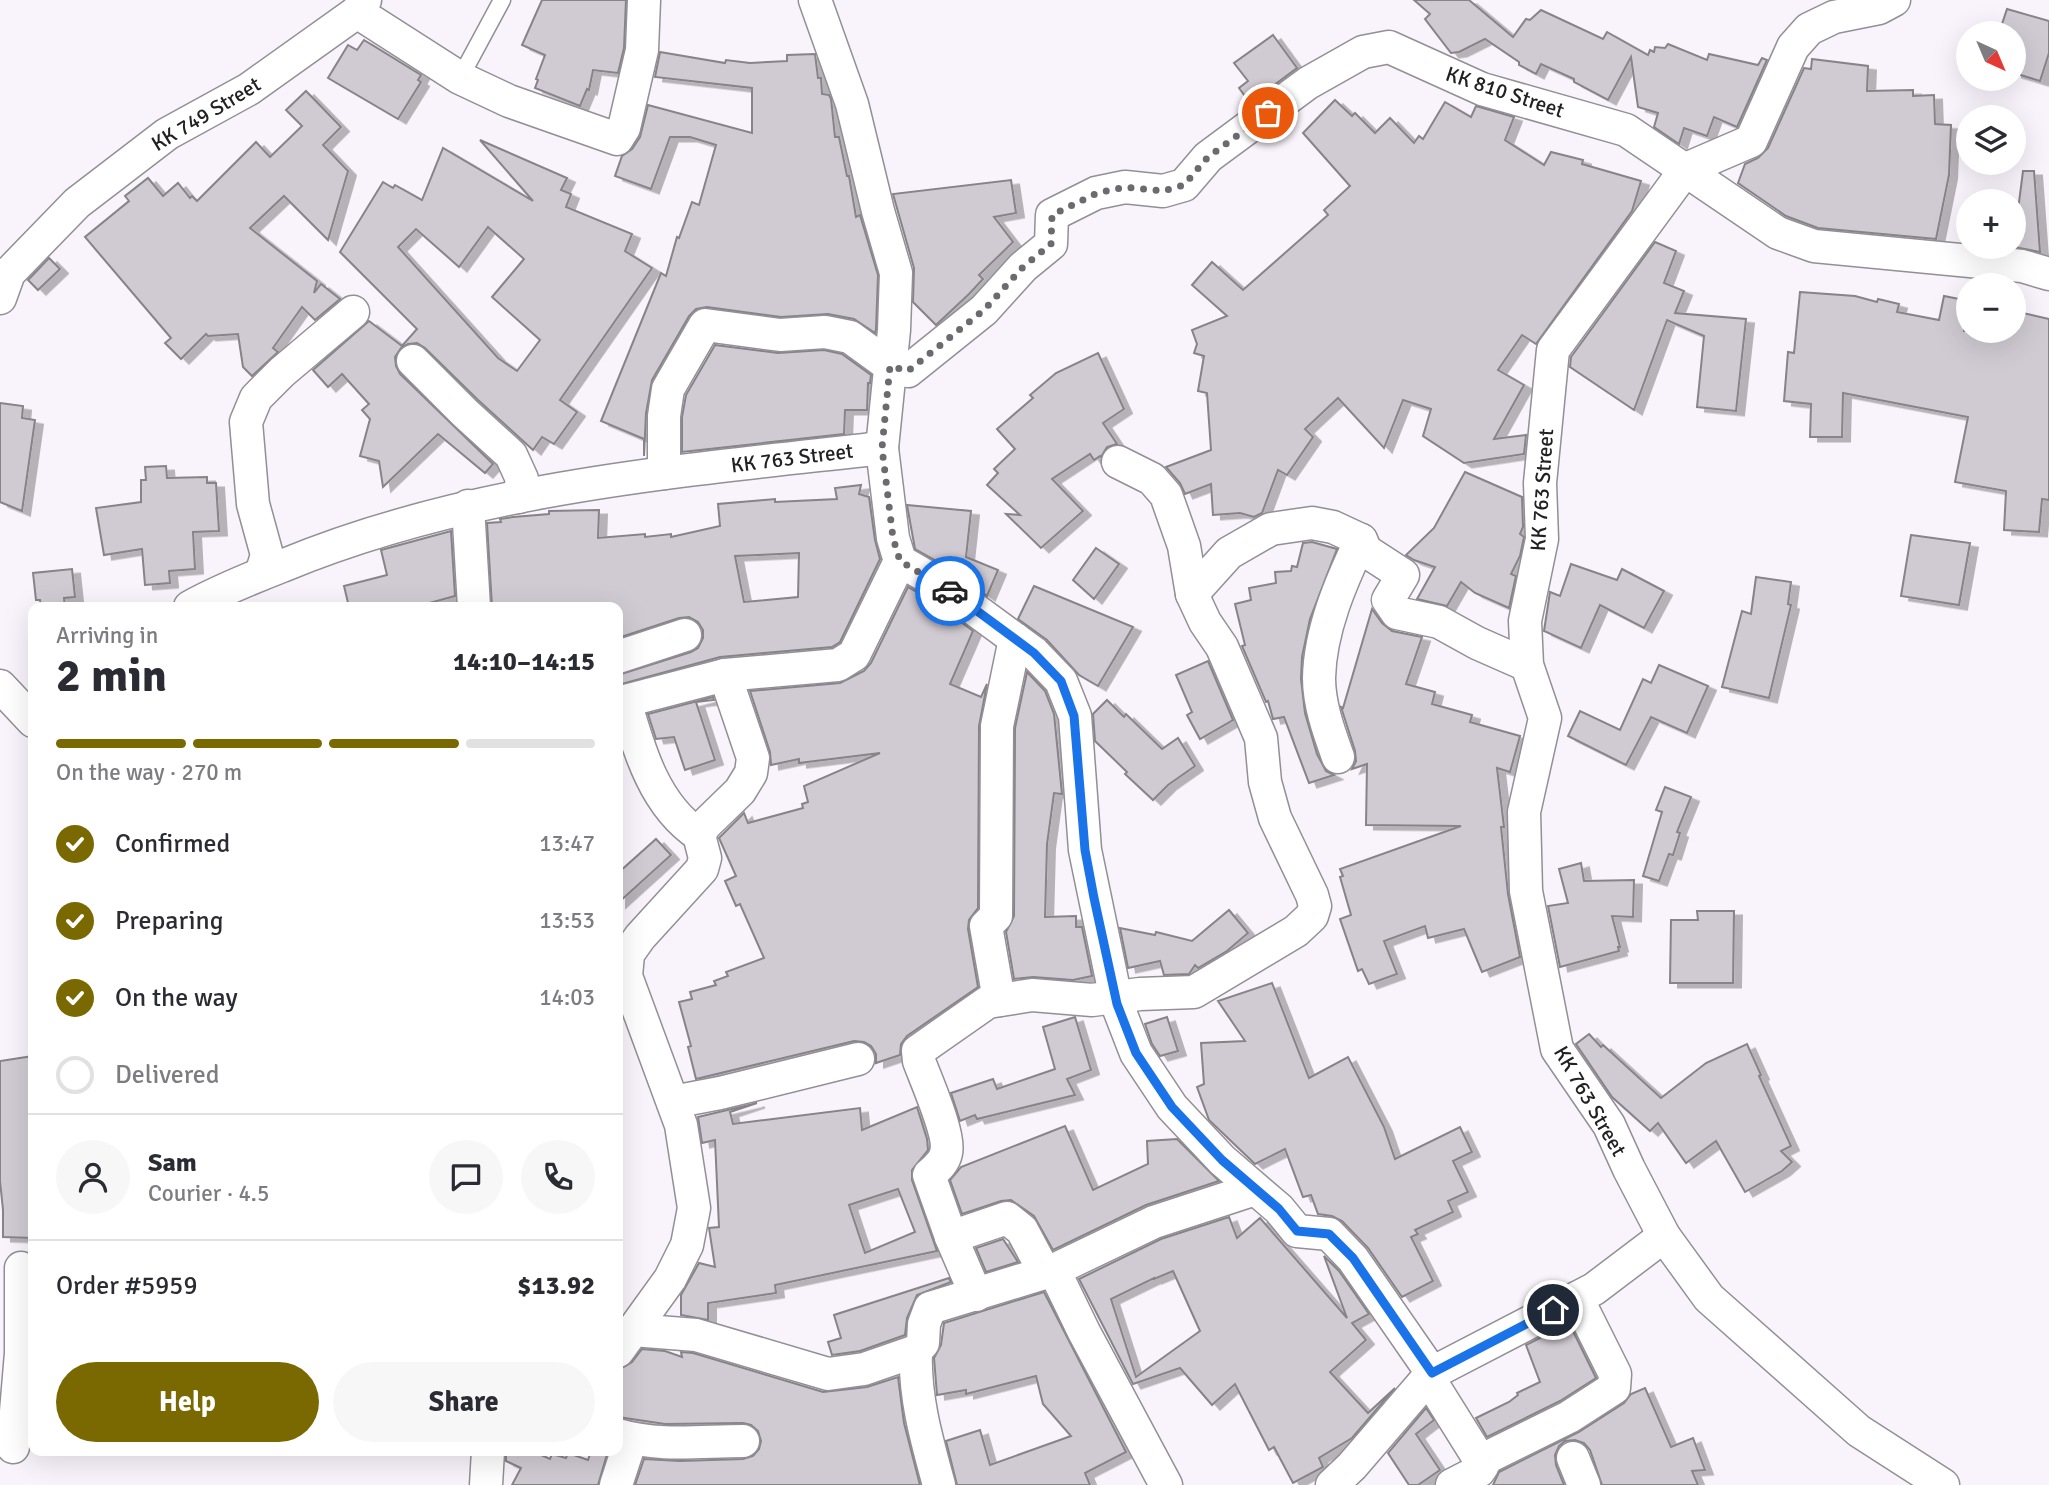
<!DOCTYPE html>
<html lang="en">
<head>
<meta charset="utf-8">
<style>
	:root { --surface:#fff; --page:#f7f7f7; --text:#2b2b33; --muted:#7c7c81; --line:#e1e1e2; --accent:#796900 }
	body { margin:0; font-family:Signika,sans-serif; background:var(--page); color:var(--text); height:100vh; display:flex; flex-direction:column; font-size:26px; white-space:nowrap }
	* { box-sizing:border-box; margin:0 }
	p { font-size:23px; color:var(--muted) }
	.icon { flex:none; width:38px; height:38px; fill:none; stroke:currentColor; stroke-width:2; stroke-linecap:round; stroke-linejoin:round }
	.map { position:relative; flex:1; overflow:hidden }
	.details { position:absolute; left:28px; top:602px; width:595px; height:854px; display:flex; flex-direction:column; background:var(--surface); border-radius:14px; box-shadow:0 7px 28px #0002 }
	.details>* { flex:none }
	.needle { width:46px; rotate:136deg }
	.buttons { position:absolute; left:1956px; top:21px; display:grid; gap:14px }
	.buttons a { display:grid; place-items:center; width:70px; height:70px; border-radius:50%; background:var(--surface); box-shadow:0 7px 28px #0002; font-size:35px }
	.pin { position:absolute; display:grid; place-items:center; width:60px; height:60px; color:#fff; margin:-30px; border:4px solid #fff; border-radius:50%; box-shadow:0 2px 7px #0007 }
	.courier { position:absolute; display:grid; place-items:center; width:70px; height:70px; margin:-35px; border:5px solid #1a73e8; border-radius:50%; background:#fff; color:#222; box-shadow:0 2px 9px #0007 }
	.head em { font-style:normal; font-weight:700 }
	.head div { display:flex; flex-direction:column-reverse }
	.head { display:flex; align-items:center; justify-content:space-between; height:119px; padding:0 28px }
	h1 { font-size:46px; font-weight:700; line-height:52px }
	.bar { display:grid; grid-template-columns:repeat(4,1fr); gap:10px 7px; align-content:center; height:84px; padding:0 28px }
	.bar i { height:9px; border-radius:5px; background:var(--line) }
	.bar .current { background:var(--accent) }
	.bar p { grid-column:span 4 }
	.line { display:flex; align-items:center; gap:18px; padding:0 28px; border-top:2px solid var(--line) }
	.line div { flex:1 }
	.round { display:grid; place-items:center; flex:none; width:74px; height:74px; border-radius:37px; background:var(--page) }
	ol { padding:0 28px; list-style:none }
	li { display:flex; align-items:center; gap:21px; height:77px }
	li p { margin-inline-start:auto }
	li .icon { padding:7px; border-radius:50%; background:var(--accent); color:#fff; stroke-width:4 }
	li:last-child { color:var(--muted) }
	li i { width:38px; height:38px; border:4px solid var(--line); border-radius:50% }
	.primary-button { display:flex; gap:14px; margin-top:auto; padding:14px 28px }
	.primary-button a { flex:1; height:80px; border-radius:42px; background:var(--accent); color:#fff; font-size:28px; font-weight:700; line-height:80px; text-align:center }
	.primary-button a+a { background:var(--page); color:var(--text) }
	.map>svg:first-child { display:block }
	.building { fill:#d0cbd2; stroke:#878389; stroke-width:2; fill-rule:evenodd; filter:url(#shadow) }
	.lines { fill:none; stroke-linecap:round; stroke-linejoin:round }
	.lane-casing { stroke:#938f96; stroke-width:19 }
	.street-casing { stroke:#938f96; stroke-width:35 }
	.lane { stroke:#fff; stroke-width:16 }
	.street { stroke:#fff; stroke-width:32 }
	.done { stroke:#6d6a6f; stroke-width:7; stroke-dasharray:0 12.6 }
	.route { stroke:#1a73e8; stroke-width:9 }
	.labels { text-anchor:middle; stroke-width:5; stroke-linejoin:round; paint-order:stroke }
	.street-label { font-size:21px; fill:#222023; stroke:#fff }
</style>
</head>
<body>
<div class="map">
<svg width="2049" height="1485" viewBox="0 0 2049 1485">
	<defs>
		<filter id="shadow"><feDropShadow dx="8" dy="4.5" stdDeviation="0" flood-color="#0004"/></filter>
	</defs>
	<rect width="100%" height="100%" fill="#f9f3fb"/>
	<g class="building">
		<path d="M542,0H626L624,48L618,73L593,70L589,90L587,89L580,106L535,88L538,80L536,79L545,55L522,45Z"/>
		<path d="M1414,0H1469L1513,37L1526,19L1530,20L1541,10L1603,39L1607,32L1648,55L1650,50L1654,52L1655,47L1665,48L1668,44L1707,60L1709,54L1758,65L1762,58L1767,60L1737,127L1714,117L1707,136L1684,128L1679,144L1654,127L1658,113L1638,107L1631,57L1608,100L1574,82V79L1541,64L1536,74L1519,65V62L1485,39L1459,52L1451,53L1425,19L1430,14Z"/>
		<path d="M2007,9L2049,21V53L2040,81L2014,73V33H1999Z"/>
		<path d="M1273,35L1297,68L1250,103L1239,88L1248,81L1234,63Z"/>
		<path d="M364,40L421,75L418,80L421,82L398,119L328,78L348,45L357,50Z"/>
		<path d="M660,52L725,63L726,60L750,63L787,61V55L815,54L818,78H821L822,94L829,95L831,99L835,137H839L847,176H849L856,217L860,215L878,275L876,329L875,333L854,319L828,314L781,317L707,307L696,309L689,316L652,380L646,413L644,456V439L601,421L661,273L666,276L677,237L679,238L692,202L699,205L716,145L690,137H670L651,189L615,176L622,156L632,149L640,137L648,105L752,133V88L655,77Z"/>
		<path d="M1812,59L1868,66L1867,91L1913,90V96L1934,95L1935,124L1951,125L1949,175L1936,239L1818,228L1786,216L1738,183L1745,164L1758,158L1768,148L1804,68L1811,69Z"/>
		<path d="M306,91L341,127L323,145L348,171L328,240L284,196L250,228L317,281L314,293L321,284L340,299L315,320L302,307L273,348L278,352L252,376L243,367L238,334L208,336L206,334L181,359L165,343L171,338L85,237L129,201L125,196L148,178L163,196L178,183L190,198L192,196L197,201L256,142L270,157L302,126L286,110Z"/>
		<path d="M1335,100L1352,116L1355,113L1375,133L1390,118L1414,143L1419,136L1423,139L1445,102L1471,117L1476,106L1514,117L1505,140L1544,165L1551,152L1583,160L1582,164L1641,181L1632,211L1536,344L1522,335L1498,370L1524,385L1494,439L1526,435L1524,454L1464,463L1423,436L1431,409L1403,400L1384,448L1338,398L1305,429L1313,437L1287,475L1278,470L1262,513L1254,517L1240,513L1213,515L1211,484L1185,494L1180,483L1166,467L1211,450L1207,393L1198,391L1204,356L1194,353L1197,344L1192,330L1227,316L1192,285L1212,262L1243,290L1328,215L1324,210L1350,186L1303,133Z"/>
		<path d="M480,140L567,178L561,190L571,194L566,207L632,234L625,251L652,268L560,400L577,412L554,444L542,437L533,450L478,400L425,348L417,343L408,344L401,348L395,357L396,366L400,374L493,464L485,473L438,434L383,487L379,461L360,456L370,419L362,410L369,404L342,374L328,387L313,370L369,321L402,346L417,329L340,252L383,182L393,188L395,185L422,200L443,148L533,201ZM488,227L524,259L492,297L540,340L517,371L498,358L398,247L416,229L459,267Z"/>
		<path d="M2023,171H2034L2040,252L2014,247V219L2017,218Z"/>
		<path d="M1011,180L1016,213L994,217L1013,242L979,275L983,279L969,294L936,325L913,302L914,268L893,194Z"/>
		<path d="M1655,242L1676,251L1664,283L1684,291L1675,313L1746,319L1736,411L1697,407L1704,336L1667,320L1634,410L1570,367L1571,357Z"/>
		<path d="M49,258L60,269L38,290L28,280Z"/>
		<path d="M1800,292L1855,296L1877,302L1878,299L1899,304L1897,312L1939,320L1944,296L1969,301L1964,331H2014V311L2049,319V500L2042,499L2039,532L2004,530L2006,491L1955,482L1968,417L1843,393L1842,437H1810L1811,404L1784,401L1788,352L1794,353Z"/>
		<path d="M715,345L778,353L824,350L842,354L871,375L870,383H868L867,410H845L844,434L682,452V417L686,395Z"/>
		<path d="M1098,353L1124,409L1103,423L1117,444L1107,447L1101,457L1100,456L1094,460L1090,454L1052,479L1083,511L1041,548L1006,514L1020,515L987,485L998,473L994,469L1015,449L997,429L1033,398L1030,395L1056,373Z"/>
		<path d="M0,403L23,406L22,418L35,420L22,511L0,502Z"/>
		<path d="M166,466L167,478L207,477V483H216L219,531L193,532L195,569L169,571L170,583L145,585L142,549L104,555L96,508L141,502V480H146L145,467Z"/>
		<path d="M1465,472L1522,497L1523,527L1520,534L1524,537L1520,556L1511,574L1516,576L1509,608L1475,593L1461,582L1447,606L1417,599L1435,567L1414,560L1406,555L1434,528Z"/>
		<path d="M861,485L859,494L869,497L875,540L880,559L840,642L832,647L720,657L618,685V675L691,652L698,648L703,638V630L698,622L689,617L679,618L618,638V607H492L487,523L501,522L500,519L513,517L549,514V511L599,510L598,538L645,534V537L671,534V537L720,526L718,504L775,499V502L837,499L835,488ZM799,553L798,597L744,602L735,556Z"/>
		<path d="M907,505L971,511L966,557L998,570L987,596L951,569L915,549Z"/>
		<path d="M451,531L455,596L415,607H349L344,586L387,575L381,550Z"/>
		<path d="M1911,535L1970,543L1959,605L1901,596Z"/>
		<path d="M1312,542L1337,549L1310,619L1302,657L1301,679L1305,713L1317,754L1326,771L1334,775L1309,783L1284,717L1273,719L1268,701L1266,702L1242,646L1245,645L1235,604L1251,600L1249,588L1276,583L1275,572L1291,571L1292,566L1297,567L1303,543Z"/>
		<path d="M1096,548L1119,564L1094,599L1073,580Z"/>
		<path d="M1571,564L1617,580L1622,569L1664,591L1644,628L1600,605L1581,648L1544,631L1550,592L1560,596Z"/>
		<path d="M72,569L75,597L64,598L65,607H41L40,600H36L33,573Z"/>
		<path d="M1756,577L1791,582L1788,604L1791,605L1769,698L1722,687L1742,611L1751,614Z"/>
		<path d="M1034,586L1133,627L1098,686L1079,675L1047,640L1018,619Z"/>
		<path d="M908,587L930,599L973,631L950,684L981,697L987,684L979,726L978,908L969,920L968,929L978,987L907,1036L901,1044L900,1055L876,1063V1054L871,1046L864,1042L854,1041L696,1079L688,1047L691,1046L679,1002L692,999L690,992L716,985L714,981L728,976L726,972L764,958L740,904L736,906L725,881L736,876L719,838L744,813L748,823L803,808L802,804L808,802L804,786L880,753L799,763V759L771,765L770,752L750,691L840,683L864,671L871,663Z"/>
		<path d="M1372,609L1382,623L1392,631L1422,637L1406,684L1435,692L1432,704L1472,715L1470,722L1520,736L1510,772L1497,768L1504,827H1501L1508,894L1520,957L1482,972L1464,929L1428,938L1425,926L1384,941L1397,974L1369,984L1362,969L1358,971L1340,919L1351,915L1340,877L1343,876L1340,869L1461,826L1366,825L1367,764L1352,769L1356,761L1355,751L1341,707L1343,708Z"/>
		<path d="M1208,661L1233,720L1200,739L1187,715L1192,712L1176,675Z"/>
		<path d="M1659,665L1708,686L1687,733L1651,717L1626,765L1568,736L1580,711L1620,730L1643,679L1651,683Z"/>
		<path d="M1027,672L1045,691L1054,714L1062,794L1054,793L1047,844L1045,917L1076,916V927H1082L1092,976L1073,980L1033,977L1014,979L1006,932L1014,916L1015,728Z"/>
		<path d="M713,697L714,700L696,702L715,760L685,770L674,737L656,739L648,714Z"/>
		<path d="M1107,700L1124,717L1126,714L1162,749L1178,738L1195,766L1168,785L1153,800L1125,774L1127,772L1095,741L1093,714Z"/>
		<path d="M1665,787L1691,797L1677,832L1680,833L1673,855L1669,854L1659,881L1643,876L1662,812L1656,810Z"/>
		<path d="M656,839L671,855L618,903V873Z"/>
		<path d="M1581,863L1584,881L1634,880L1633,917L1612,916L1620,947H1618L1619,951L1560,967L1548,906L1568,903L1559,869Z"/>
		<path d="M1229,910L1248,933L1227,951L1198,968L1195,965L1189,974L1164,975L1160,961L1128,968L1120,928L1155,935L1156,932L1192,941Z"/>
		<path d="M1697,911H1734L1733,983H1670L1671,920H1698Z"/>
		<path d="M1272,983L1309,1078L1348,1057L1384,1127L1395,1159L1460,1127L1472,1152L1453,1161L1468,1192L1448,1201L1453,1212L1415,1230L1418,1234L1411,1237L1433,1281L1402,1297L1368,1248L1342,1221L1332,1216L1318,1214L1311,1195L1303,1197L1285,1149L1255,1164L1209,1120L1197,1087L1204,1084L1201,1043L1245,1041L1218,1001Z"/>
		<path d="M1075,1017L1091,1070L1067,1079L1075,1095L977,1119L975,1115L960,1121L951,1093L993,1079L997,1089L1055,1069L1043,1027Z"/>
		<path d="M1167,1017L1178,1051L1160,1056L1152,1044L1145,1024Z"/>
		<path d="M1589,1034L1601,1047L1603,1045L1661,1098L1706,1063L1747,1044L1761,1075L1759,1076L1791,1146L1781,1151L1792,1162L1782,1171L1745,1192L1716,1141L1686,1163L1658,1123L1650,1131L1612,1097L1576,1044Z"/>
		<path d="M33,1056V1238L3,1237V1210L0,1181V1061Z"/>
		<path d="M757,1103L730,1112L733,1124L860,1108L862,1130L917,1107L927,1139L928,1150L912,1170V1180L937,1251L775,1285L776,1293L708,1303V1320L681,1315V1295L699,1263L715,1267L709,1228L719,1227L715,1140L702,1143L698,1117ZM898,1189L915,1232L865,1253L849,1205Z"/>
		<path d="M1065,1126L1093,1190L1148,1164L1147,1141L1177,1139L1219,1181L1146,1205L1053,1250L1034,1216L1011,1200L1001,1201L962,1214L950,1180L961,1167Z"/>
		<path d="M1229,1217L1237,1238L1260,1218L1347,1318L1324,1256L1339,1271L1369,1314L1352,1323L1366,1340L1330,1372L1368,1413L1395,1388L1352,1438L1319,1458L1323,1467L1293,1483L1274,1447L1269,1450L1235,1384L1212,1405L1180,1368L1133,1384L1079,1279L1161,1239ZM1173,1271L1200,1331L1136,1377L1111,1299L1154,1278V1279Z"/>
		<path d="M1003,1239L1018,1262L986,1272L976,1248Z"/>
		<path d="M949,1278L951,1282L917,1295L907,1318L905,1335L860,1351L832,1355L828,1342L841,1338L834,1315Z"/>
		<path d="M1044,1292L1126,1452L1085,1473L1090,1485H957L946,1441L980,1430L990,1465L1071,1436L1043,1404L1036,1376L966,1394V1390L937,1395L934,1358L941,1345L944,1323Z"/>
		<path d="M1569,1323L1596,1378L1560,1401L1487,1437L1476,1418L1509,1402L1518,1395L1517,1393L1540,1382L1526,1345Z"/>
		<path d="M642,1349L665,1351L682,1357L681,1352L693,1353L823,1392L867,1387L898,1377L904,1423L920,1485H635L644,1459L680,1461L743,1459L753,1456L759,1449L761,1441L758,1431L751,1425L743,1423L665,1424L618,1417V1375L622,1368L632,1362Z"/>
		<path d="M1645,1388L1671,1447L1693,1438L1705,1470L1692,1471L1698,1485H1602L1590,1450L1584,1443L1575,1440L1565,1441L1559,1446L1555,1455L1556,1465L1564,1485H1493L1499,1472L1579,1432L1624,1403L1631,1394Z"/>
		<path d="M1426,1408L1434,1420L1416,1434L1440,1470L1418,1485H1409L1388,1453Z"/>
		<path d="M506,1451H532L550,1459L552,1454L566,1458L568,1453L588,1460L591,1451H608L598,1485H512L521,1468L506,1461Z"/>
	</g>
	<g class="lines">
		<defs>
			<path id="lane" d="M460,78L502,0"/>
			<g id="street">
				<path d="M815,0L852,104L878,211L896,273L894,330L882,448"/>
				<path d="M1894,0L1879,8L1834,17L1809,29L1793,47L1751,141L1686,169L1553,350L1540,483L1542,539L1525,621L1527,665L1545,718L1524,812L1526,891L1557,1049L1609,1125L1629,1169L1664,1236L1709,1298L1859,1431L1943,1485"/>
				<path d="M357,12L460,78L509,101L617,139L624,128L642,50L644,0"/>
				<path d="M0,298L9,273L77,203L167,134L249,89L357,12L365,0"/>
				<path d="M413,361L465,413L511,455L522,479L519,497"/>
				<path d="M664,473V416L668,389L705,325L780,335L825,332L850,337L890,366L908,371L984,310L1023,267L1051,244L1052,215L1096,193L1125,187L1163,191L1184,185L1208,157L1308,83L1363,52L1389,47L1482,89L1626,130L1778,233L1814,246L2022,266L2049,274"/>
				<path d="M468,506L474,607"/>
				<path d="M1361,540L1366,551L1403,575L1388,600L1397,613L1439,622L1477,643L1527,665"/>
				<path d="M261,574L267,555L253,504L246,422L256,398L282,372L353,312"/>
				<path d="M1192,594L1229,553L1271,529L1312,523L1333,527L1361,540C1341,582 1320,630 1319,678C1319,705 1329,732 1338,757"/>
				<path d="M190,607C219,591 251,578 282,566C472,487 680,471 882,448L893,538L900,561L940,584L1034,653L1061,681L1075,716L1085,850L1117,1004L1136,1053L1172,1107L1222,1160L1279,1209L1297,1231L1329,1234L1353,1259L1432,1373L1594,1289L1664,1236"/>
				<path d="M618,657L685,635"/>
				<path d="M0,686L33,721"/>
				<path d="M699,835C654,805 639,750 625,701L725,675L838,665L854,655L900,561"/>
				<path d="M999,1000L986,926L996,916L997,726L1015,639"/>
				<path d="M673,1102L720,1093L858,1059"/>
				<path d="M951,1237L1007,1218L1022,1230L1045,1273"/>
				<path d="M1054,1270L1084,1332L1166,1485"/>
				<path d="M976,1295L951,1237L929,1175C936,1169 944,1163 946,1153C951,1136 926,1080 919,1061L918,1051L988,1002L1032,995L1092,1000L1140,994L1194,992L1296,931L1312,916L1315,906L1312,895L1275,818L1265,782L1261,738L1222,647L1205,622L1192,594L1184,546L1166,495L1152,479L1118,462"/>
				<path d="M633,1330L696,1335L828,1374L864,1369L916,1351L923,1343L924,1324L930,1308L1054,1270L1154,1222L1255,1189"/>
				<path d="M618,1351L670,1279L687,1245L694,1208L681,1125L626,976L628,954L640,937L702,869L705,858L699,835L705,825L740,791L751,773L753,758L725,675"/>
				<path d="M916,1351C914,1397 927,1441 939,1485"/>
				<path d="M1428,1377L1483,1465L1479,1471L1452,1485"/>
				<path d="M618,1435C659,1447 701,1441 743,1441"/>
				<path d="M13,1447L21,1353V1268"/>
				<path d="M1573,1458L1584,1485"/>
				<path d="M1480,1461L1569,1417L1614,1388L1615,1374L1577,1298"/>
				<path d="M486,1485L488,1451"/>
				<path d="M616,1485L631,1439"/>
				<path d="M1332,1485L1352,1466L1432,1373"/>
			</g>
		</defs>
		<use href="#lane" class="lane-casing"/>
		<use href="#street" class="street-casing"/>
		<use href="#lane" class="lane"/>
		<use href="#street" class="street"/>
	</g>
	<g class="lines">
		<path class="done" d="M950,591L900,561L893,538L882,448L890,366L908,371L984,310L1023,267L1051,244L1052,215L1097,193L1125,187L1163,191L1184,185L1208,157L1268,113"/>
		<path class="route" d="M950,591L1034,653L1061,681L1074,716L1085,850L1094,898L1117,1004L1136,1053L1172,1107L1222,1160L1279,1209L1297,1231L1329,1234L1353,1258L1432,1373L1553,1310"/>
	</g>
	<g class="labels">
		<g class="street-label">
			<text transform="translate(1505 92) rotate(18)" y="7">KK 810 Street</text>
			<text transform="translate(206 114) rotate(-31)" y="7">KK 749 Street</text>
			<text transform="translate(792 458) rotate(-7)" y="7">KK 763 Street</text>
			<text transform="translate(1542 490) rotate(-86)" y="7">KK 763 Street</text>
			<text transform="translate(1590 1101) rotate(60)" y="7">KK 763 Street</text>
		</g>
	</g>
</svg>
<div class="buttons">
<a><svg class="needle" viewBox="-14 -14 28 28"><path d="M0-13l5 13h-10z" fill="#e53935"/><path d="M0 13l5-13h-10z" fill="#7c7c81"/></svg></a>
<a><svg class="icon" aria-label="layers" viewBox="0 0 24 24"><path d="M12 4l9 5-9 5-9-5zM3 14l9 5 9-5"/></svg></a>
<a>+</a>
<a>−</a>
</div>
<div class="pin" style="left:1268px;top:113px;background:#ea580c"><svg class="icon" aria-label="bag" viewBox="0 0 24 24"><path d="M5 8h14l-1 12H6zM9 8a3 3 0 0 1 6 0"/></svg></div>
<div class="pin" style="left:1553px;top:1310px;background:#1f2937"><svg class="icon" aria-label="home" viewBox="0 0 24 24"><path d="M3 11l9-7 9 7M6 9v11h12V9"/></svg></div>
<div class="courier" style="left:950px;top:591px"><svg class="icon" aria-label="car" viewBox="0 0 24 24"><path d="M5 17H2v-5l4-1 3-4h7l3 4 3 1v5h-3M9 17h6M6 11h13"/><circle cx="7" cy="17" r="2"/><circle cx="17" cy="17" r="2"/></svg></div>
<section class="details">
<div class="head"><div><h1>2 min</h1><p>Arriving in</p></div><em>14:10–14:15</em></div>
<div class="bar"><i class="current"></i><i class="current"></i><i class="current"></i><i></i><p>On the way · 270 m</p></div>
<ol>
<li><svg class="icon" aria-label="check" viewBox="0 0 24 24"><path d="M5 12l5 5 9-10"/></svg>Confirmed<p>13:47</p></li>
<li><svg class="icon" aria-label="check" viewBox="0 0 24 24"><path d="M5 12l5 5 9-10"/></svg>Preparing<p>13:53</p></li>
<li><svg class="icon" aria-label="check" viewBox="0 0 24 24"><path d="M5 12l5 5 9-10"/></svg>On the way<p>14:03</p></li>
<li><i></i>Delivered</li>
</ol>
<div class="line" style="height:126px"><a class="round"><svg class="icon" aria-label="person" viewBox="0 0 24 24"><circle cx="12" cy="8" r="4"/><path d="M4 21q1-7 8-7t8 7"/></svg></a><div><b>Sam</b><p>Courier · 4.5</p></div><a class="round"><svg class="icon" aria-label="chat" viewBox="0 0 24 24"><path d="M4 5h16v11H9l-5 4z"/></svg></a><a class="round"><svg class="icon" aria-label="phone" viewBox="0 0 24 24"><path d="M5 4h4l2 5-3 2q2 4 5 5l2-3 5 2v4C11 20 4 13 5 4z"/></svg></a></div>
<div class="line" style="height:91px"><div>Order #5959</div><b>$13.92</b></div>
<div class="primary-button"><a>Help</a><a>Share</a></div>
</section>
</div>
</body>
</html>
